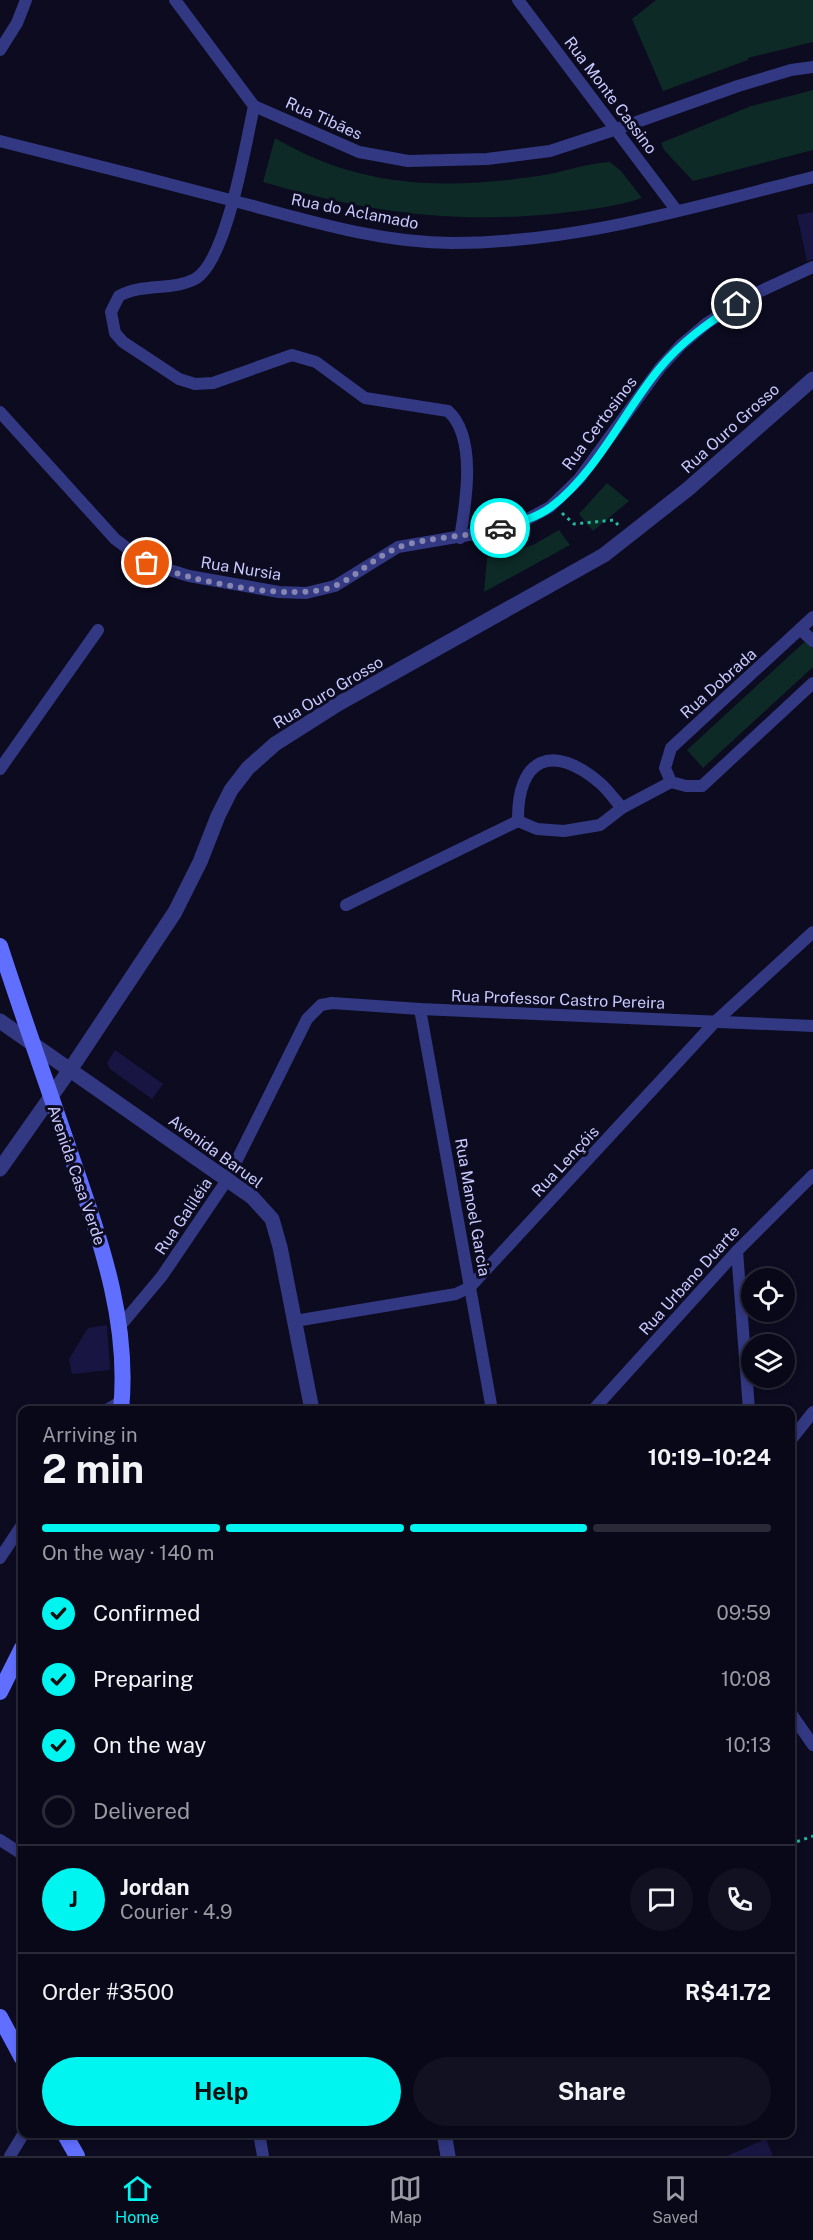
<!DOCTYPE html>
<html lang="en">
<head>
<meta charset="utf-8">
<style>
	:root { --surface:#090818; --page:#121121; --text:#f1f3f6; --muted:#999aa2; --line:#292937; --accent:#00f4f0 }
	body { margin:0; font-family:"Public Sans",sans-serif; background:var(--page); color:var(--text); height:100vh; display:flex; flex-direction:column; font-size:22px; white-space:nowrap }
	* { box-sizing:border-box; margin:0 }
	p { font-size:20px; color:var(--muted) }
	.icon { flex:none; width:33px; height:33px; fill:none; stroke:currentColor; stroke-width:2; stroke-linecap:round; stroke-linejoin:round }
	.map { position:relative; flex:1; overflow:hidden }
	.sheet { position:absolute; left:18px; top:1406px; width:777px; height:732px; display:flex; flex-direction:column; background:var(--surface); border-radius:12px; box-shadow:0 3px 9px #0003,0 0 0 2px var(--line) }
	.sheet>* { flex:none }
	.buttons { position:absolute; left:741px; top:1268px; display:grid; gap:12px }
	.buttons a { display:grid; place-items:center; width:54px; height:54px; border-radius:50%; background:var(--surface); box-shadow:0 3px 9px #0003,0 0 0 2px var(--line); font-size:30px }
	.pin { position:absolute; display:grid; place-items:center; width:51px; height:51px; color:#fff; margin:-26px; border:3px solid #fff; border-radius:50%; box-shadow:0 2px 6px #0007 }
	.courier { position:absolute; display:grid; place-items:center; width:60px; height:60px; margin:-30px; border:4px solid #00f4f0; border-radius:50%; background:#fff; color:#222; box-shadow:0 2px 8px #0007 }
	.overview em { font-style:normal; font-weight:700 }
	.overview div { display:flex; flex-direction:column-reverse }
	.overview { display:flex; align-items:center; justify-content:space-between; height:102px; padding:0 24px }
	h1 { font-size:39px; font-weight:700; line-height:45px }
	.bar { display:grid; grid-template-columns:repeat(4,1fr); gap:9px 6px; align-content:center; height:72px; padding:0 24px }
	.bar i { height:8px; border-radius:4px; background:var(--line) }
	.bar .active { background:var(--accent) }
	.bar p { grid-column:span 4 }
	.line { display:flex; align-items:center; gap:15px; padding:0 24px; border-top:2px solid var(--line) }
	.line div { flex:1 }
	.round { display:grid; place-items:center; flex:none; width:63px; height:63px; border-radius:32px; background:var(--page) }
	ol { padding:0 24px; list-style:none }
	li { display:flex; align-items:center; gap:18px; height:66px }
	li p { margin-inline-start:auto }
	li .icon { padding:6px; border-radius:50%; background:var(--accent); color:#111; stroke-width:4 }
	li:last-child { color:var(--muted) }
	li i { width:33px; height:33px; border:3px solid var(--line); border-radius:50% }
	.button { display:flex; gap:12px; margin-top:auto; padding:12px 24px }
	.button a { flex:1; height:69px; border-radius:36px; background:var(--accent); color:#111; font-size:24px; font-weight:700; line-height:69px; text-align:center }
	.button a+a { background:var(--page); color:var(--text) }
	.tab-bar { display:flex; justify-content:space-around; align-items:center; height:84px; border-top:2px solid var(--line); background:var(--surface); font-size:16px; color:var(--muted) }
	.tab-bar a { display:grid; justify-items:center; gap:3px }
	.tab-bar .active { color:var(--accent) }
	.map>svg:first-child { display:block }
	.green { fill:#0d2a26 }
	.building { fill:#191542 }
	.lines { fill:none; stroke-linecap:round; stroke-linejoin:round }
	.path { stroke:#24b89e; stroke-width:3; stroke-dasharray:3 4.5; stroke-linecap:butt }
	.minor { stroke:#323882; stroke-width:12 }
	.tertiary { stroke:#323882; stroke-width:15 }
	.secondary { stroke:#606fff; stroke-width:16 }
	.done { stroke:#8786b1; stroke-width:6; stroke-dasharray:0 10.8 }
	.route { stroke:#00f4f0; stroke-width:8 }
	.labels { text-anchor:middle; stroke-width:6; stroke-linejoin:round; paint-order:stroke }
	.street-label { font-size:16px; fill:#c9c9ff; stroke:#0c0b20 }
</style>
</head>
<body>
<div class="map">
<svg width="813" height="2156" viewBox="0 0 813 2156">
	<rect width="100%" height="100%" fill="#0c0b20"/>
	<g class="green">
		<path d="M656,0H813V42L748,58V60L663,91L632,19Z"/>
		<path d="M813,90V150L693,181L664,150L661,143L751,106Z"/>
		<path d="M275,138C359,188 443,190 538,176C561,173 586,163 610,162L621,171L642,198C615,207 581,211 552,214C449,224 361,211 263,182Z"/>
		<path d="M607,483L629,501L593,531L579,514Z"/>
		<path d="M559,530L570,545L484,592L487,558L533,545Z"/>
		<path d="M813,634V667L703,768L687,750Z"/>
	</g>
	<g class="building">
		<path d="M813,212V259L807,261L797,215Z"/>
		<path d="M115,1050L163,1084L152,1099L110,1069L107,1063Z"/>
		<path d="M107,1325L110,1370L72,1374L69,1359L88,1328Z"/>
		<path d="M766,2139L773,2156H727Z"/>
	</g>
	<g class="lines">
		<g class="path">
			<path d="M562,513L574,524L614,520L618,525"/>
			<path d="M790,1844L813,1836"/>
		</g>
		<g class="minor">
			<path d="M175,0L254,106L359,152L408,161L487,159L550,151L617,129L738,86L791,70L813,67"/>
			<path d="M518,0L677,211"/>
			<path d="M0,50L17,23L26,0"/>
			<path d="M254,106C246,142 227,261 195,279C172,291 143,283 119,296L111,312L115,333L123,342L179,379L195,384L213,383L292,355L316,362L365,398L448,411C477,437 466,502 460,538"/>
			<path d="M0,141C79,161 159,181 238,202C307,220 380,243 452,243C576,243 693,207 813,177"/>
			<path d="M0,412L115,539L147,563L189,576L279,592L306,593L335,586L398,547L492,531L524,521L550,507L579,479L660,368L681,345L707,323L752,295L813,267"/>
			<path d="M813,617L671,748L665,768L671,782L686,786H702L813,683"/>
			<path d="M800,629L813,641"/>
			<path d="M0,769L98,630"/>
			<path d="M518,821L537,829L564,831L600,825L622,808L671,782"/>
			<path d="M518,821C517,758 552,742 600,783C608,790 615,800 622,808"/>
			<path d="M346,905L518,821"/>
			<path d="M420,1009L492,1410"/>
			<path d="M737,1251L749,1410"/>
			<path d="M295,1321L456,1294L470,1287L715,1022L813,932"/>
			<path d="M121,1325L162,1276L227,1180L307,1019L321,1005L332,1003L420,1009L813,1026"/>
			<path d="M107,1410L122,1401"/>
			<path d="M593,1410L737,1251L813,1175"/>
			<path d="M790,1441L813,1412"/>
			<path d="M0,1558L22,1525"/>
			<path d="M790,1712L813,1745"/>
			<path d="M0,1840L22,1854"/>
			<path d="M259,2133L263,2156"/>
			<path d="M10,2156L24,2133"/>
		</g>
		<g class="tertiary">
			<path d="M0,1021L252,1197L272,1219L280,1247L312,1410"/>
			<path d="M0,1169L76,1061L175,912L200,862L218,816L231,790L248,768L275,744L338,704L604,555L688,489L813,379"/>
			<path d="M444,2133L448,2156"/>
		</g>
		<g class="secondary">
			<path d="M0,946C23,1017 48,1087 72,1158C100,1240 130,1321 121,1410"/>
			<path d="M0,1692L22,1648"/>
			<path d="M0,2017L22,2058"/>
			<path d="M64,2133L77,2156"/>
		</g>
	</g>
	<g class="lines">
		<path class="done" d="M147,563C189,581 293,603 335,586C357,576 375,557 397,548C426,536 468,538 500,528"/>
		<path class="route" d="M500,528C517,523 536,518 551,507C597,472 623,413 659,369C681,342 708,323 737,304"/>
	</g>
	<g class="labels">
		<g class="street-label">
			<text transform="translate(611 95) rotate(53)" y="6">Rua Monte Cassino</text>
			<text transform="translate(324 118) rotate(24)" y="6">Rua Tibães</text>
			<text transform="translate(355 211) rotate(11)" y="6">Rua do Aclamado</text>
			<text transform="translate(599 423) rotate(-53)" y="6">Rua Certosinos</text>
			<text transform="translate(730 428) rotate(-42)" y="6">Rua Ouro Grosso</text>
			<text transform="translate(241 568) rotate(9)" y="6">Rua Nursia</text>
			<text transform="translate(718 683) rotate(-42)" y="6">Rua Dobrada</text>
			<text transform="translate(328 692) rotate(-31)" y="6">Rua Ouro Grosso</text>
			<text transform="translate(558 999) rotate(2)" y="6">Rua Professor Castro Pereira</text>
			<text transform="translate(216 1151) rotate(36)" y="6">Avenida Baruel</text>
			<text transform="translate(565 1161) rotate(-47)" y="6">Rua Lençóis</text>
			<text transform="translate(77 1175) rotate(71)" y="6">Avenida Casa Verde</text>
			<text transform="translate(473 1207) rotate(80)" y="6">Rua Manoel Garcia</text>
			<text transform="translate(183 1216) rotate(-56)" y="6">Rua Galiléia</text>
			<text transform="translate(689 1280) rotate(-48)" y="6">Rua Urbano Duarte</text>
		</g>
	</g>
</svg>
<div class="buttons">
<a><svg class="icon" aria-label="locate" viewBox="0 0 24 24"><circle cx="12" cy="12" r="6"/><path d="M12 2v4M12 18v4M2 12h4M18 12h4"/></svg></a>
<a><svg class="icon" aria-label="layers" viewBox="0 0 24 24"><path d="M12 4l9 5-9 5-9-5zM3 14l9 5 9-5"/></svg></a>
</div>
<div class="pin" style="left:147px;top:563px;background:#ea580c"><svg class="icon" aria-label="bag" viewBox="0 0 24 24"><path d="M5 8h14l-1 12H6zM9 8a3 3 0 0 1 6 0"/></svg></div>
<div class="pin" style="left:737px;top:304px;background:#1f2937"><svg class="icon" aria-label="home" viewBox="0 0 24 24"><path d="M3 11l9-7 9 7M6 9v11h12V9"/></svg></div>
<div class="courier" style="left:500px;top:528px"><svg class="icon" aria-label="car" viewBox="0 0 24 24"><path d="M5 17H2v-5l4-1 3-4h7l3 4 3 1v5h-3M9 17h6M6 11h13"/><circle cx="7" cy="17" r="2"/><circle cx="17" cy="17" r="2"/></svg></div>
<section class="sheet">
<div class="overview"><div><h1>2 min</h1><p>Arriving in</p></div><em>10:19–10:24</em></div>
<div class="bar"><i class="active"></i><i class="active"></i><i class="active"></i><i></i><p>On the way · 140 m</p></div>
<ol>
<li><svg class="icon" aria-label="check" viewBox="0 0 24 24"><path d="M5 12l5 5 9-10"/></svg>Confirmed<p>09:59</p></li>
<li><svg class="icon" aria-label="check" viewBox="0 0 24 24"><path d="M5 12l5 5 9-10"/></svg>Preparing<p>10:08</p></li>
<li><svg class="icon" aria-label="check" viewBox="0 0 24 24"><path d="M5 12l5 5 9-10"/></svg>On the way<p>10:13</p></li>
<li><i></i>Delivered</li>
</ol>
<div class="line" style="height:108px"><b class="round" style="background:var(--accent);color:#111">J</b><div><b>Jordan</b><p>Courier · 4.9</p></div><a class="round"><svg class="icon" aria-label="chat" viewBox="0 0 24 24"><path d="M4 5h16v11H9l-5 4z"/></svg></a><a class="round"><svg class="icon" aria-label="phone" viewBox="0 0 24 24"><path d="M5 4h4l2 5-3 2q2 4 5 5l2-3 5 2v4C11 20 4 13 5 4z"/></svg></a></div>
<div class="line" style="height:78px"><div>Order #3500</div><b>R$41.72</b></div>
<div class="button"><a>Help</a><a>Share</a></div>
</section>
</div>
<nav class="tab-bar">
<a class="active"><svg class="icon" aria-label="home" viewBox="0 0 24 24"><path d="M3 11l9-7 9 7M6 9v11h12V9"/></svg>Home</a>
<a><svg class="icon" aria-label="map" viewBox="0 0 24 24"><path d="M3 6l6-2 6 2 6-2v14l-6 2-6-2-6 2zM9 4v14M15 6v14"/></svg>Map</a>
<a><svg class="icon" aria-label="saved" viewBox="0 0 24 24"><path d="M7 4h10v16l-5-4-5 4z"/></svg>Saved</a>
</nav>
</body>
</html>
